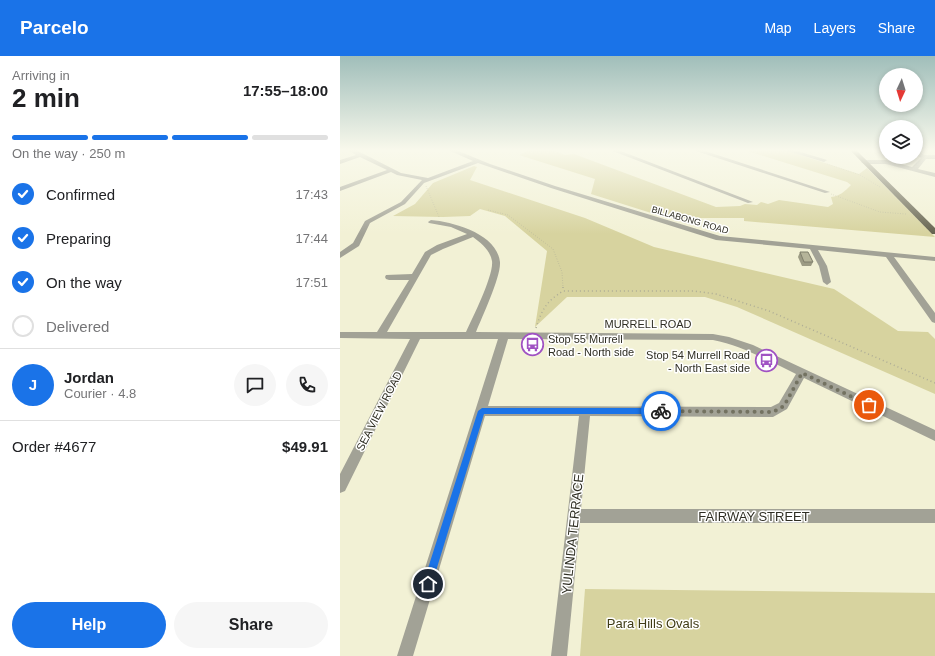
<!DOCTYPE html>
<html lang="en">
<head>
<meta charset="utf-8">
<style>
	:root { --surface:#fff; --page:#f6f6f6; --text:#202124; --muted:#757577; --line:#e0e0e0; --accent:#1a73e8 }
	body { margin:0; font-family:Arial,sans-serif; background:var(--page); color:var(--text); height:100vh; display:flex; flex-direction:column; font-size:15px; white-space:nowrap }
	* { box-sizing:border-box; margin:0 }
	p { font-size:13px; color:var(--muted) }
	.icon { flex:none; width:22px; height:22px; fill:none; stroke:currentColor; stroke-width:2; stroke-linecap:round; stroke-linejoin:round }
	.map { position:relative; flex:1; overflow:hidden }
	.sheet { display:flex; flex-direction:column; background:var(--surface); width:340px }
	.sheet>* { flex:none }
	.needle { width:26px; rotate:184deg }
	.buttons { position:absolute; left:539px; top:12px; display:grid; gap:8px }
	.buttons a { display:grid; place-items:center; width:44px; height:44px; border-radius:50%; background:var(--surface); box-shadow:0 2px 6px #0003; font-size:20px }
	.pin { position:absolute; display:grid; place-items:center; width:34px; height:34px; color:#fff; margin:-17px; border:2px solid #fff; border-radius:50%; box-shadow:0 1px 4px #0007 }
	.courier { position:absolute; display:grid; place-items:center; width:40px; height:40px; margin:-20px; border:3px solid #1a73e8; border-radius:50%; background:#fff; color:#222; box-shadow:0 1px 5px #0007 }
	.overview em { font-style:normal; font-weight:800 }
	.overview div { display:flex; flex-direction:column-reverse }
	.overview { display:flex; align-items:center; justify-content:space-between; height:68px; padding:0 12px }
	h1 { font-size:26px; font-weight:800; line-height:30px }
	.bar { display:grid; grid-template-columns:repeat(4,1fr); gap:6px 4px; align-content:center; height:48px; padding:0 12px }
	.bar i { height:5px; border-radius:3px; background:var(--line) }
	.bar .active { background:var(--accent) }
	.bar p { grid-column:span 4 }
	.line { display:flex; align-items:center; gap:10px; padding:0 12px; border-top:1px solid var(--line) }
	.line div { flex:1 }
	.round { display:grid; place-items:center; flex:none; width:42px; height:42px; border-radius:21px; background:var(--page) }
	ol { padding:0 12px; list-style:none }
	li { display:flex; align-items:center; gap:12px; height:44px }
	li p { margin-inline-start:auto }
	li .icon { padding:4px; border-radius:50%; background:var(--accent); color:#fff; stroke-width:4 }
	li:last-child { color:var(--muted) }
	li i { width:22px; height:22px; border:2px solid var(--line); border-radius:50% }
	.primary-button { display:flex; gap:8px; margin-top:auto; padding:8px 12px }
	.primary-button a { flex:1; height:46px; border-radius:24px; background:var(--accent); color:#fff; font-size:16px; font-weight:800; line-height:46px; text-align:center }
	.primary-button a+a { background:var(--page); color:var(--text) }
	header { display:flex; align-items:center; gap:24px; box-sizing:border-box; height:56px; padding:0 20px; background:var(--accent); color:#fff }
	header strong { font-size:19px }
	nav { display:flex; gap:22px; margin-inline-start:auto; font-size:14px }
	main { display:flex; flex:1; min-height:0 }
	.map>svg:first-child { display:block }
	.green { fill:#d7d39f }
	.lines { fill:none; stroke-linecap:round; stroke-linejoin:round }
	.path-far1 { stroke:#adac96; stroke-width:1; stroke-dasharray:0.5 2; stroke-linecap:butt }
	.path { stroke:#adac96; stroke-width:1.5; stroke-dasharray:1 3; stroke-linecap:butt }
	.minor { fill:#a2a296; fill-rule:evenodd }
	.major { fill:#64624e; fill-rule:evenodd }
	.wall { fill:#9c9b84 }
	.building { fill:#b5b499; stroke:#7f7e6b }
	.route { fill:#1a73e8 }
	.done { stroke:#737261; stroke-width:4; stroke-dasharray:0 7.2 }
	.labels { text-anchor:middle; stroke-width:3; stroke-linejoin:round; paint-order:stroke }
	.far-street-label { font-size:9px; fill:#2f2e23; stroke:#fff }
	.street-label { font-size:11px; fill:#2f2e23; stroke:#fff }
	.poi-label { font-size:11px; fill:#2f2e23; stroke:#fff; text-anchor:start }
	.near-street-label { font-size:13px; fill:#2f2e23; stroke:#fff }
	.near-park-label { font-size:13px; fill:#403c16; stroke:#fff }
</style>
</head>
<body>
<header>
<strong>Parcelo</strong>
<nav><a>Map</a><a>Layers</a><a>Share</a></nav>
</header>
<main>
<section class="sheet">
<div class="overview"><div><h1>2 min</h1><p>Arriving in</p></div><em>17:55–18:00</em></div>
<div class="bar"><i class="active"></i><i class="active"></i><i class="active"></i><i></i><p>On the way · 250 m</p></div>
<ol>
<li><svg class="icon" aria-label="check" viewBox="0 0 24 24"><path d="M5 12l5 5 9-10"/></svg>Confirmed<p>17:43</p></li>
<li><svg class="icon" aria-label="check" viewBox="0 0 24 24"><path d="M5 12l5 5 9-10"/></svg>Preparing<p>17:44</p></li>
<li><svg class="icon" aria-label="check" viewBox="0 0 24 24"><path d="M5 12l5 5 9-10"/></svg>On the way<p>17:51</p></li>
<li><i></i>Delivered</li>
</ol>
<div class="line" style="height:72px"><b class="round" style="background:var(--accent);color:#fff">J</b><div><b>Jordan</b><p>Courier · 4.8</p></div><a class="round"><svg class="icon" aria-label="chat" viewBox="0 0 24 24"><path d="M4 5h16v11H9l-5 4z"/></svg></a><a class="round"><svg class="icon" aria-label="phone" viewBox="0 0 24 24"><path d="M5 4h4l2 5-3 2q2 4 5 5l2-3 5 2v4C11 20 4 13 5 4z"/></svg></a></div>
<div class="line" style="height:52px"><div>Order #4677</div><b>$49.91</b></div>
<div class="primary-button"><a>Help</a><a>Share</a></div>
</section>
<div class="map">
<svg width="595" height="600" viewBox="0 0 595 600">
	<rect width="100%" height="100%" fill="#f2f1d5"/>
	<g class="green">
		<path d="M190,94H212L225,99L234,98L376,151L400,150L405,148L417,149L421,146L428,148L439,144L488,151L493,148L491,141C500,140 504,136 511,129L507,126L404,94H445L519,118L527,112L595,181L404,165V162H327L251,138L255,123L179,99Z"/>
		<path d="M134,110L137,111L130,124L245,162L314,191L494,233L558,275L588,276L595,283V338L397,251L365,241H227L195,271L207,195L165,160L140,153L130,160L103,161L53,160L75,148L93,127Z"/>
		<path d="M245,533L595,537V600H240Z"/>
	</g>
	<g class="lines">
		<g class="path-far1">
			<path d="M487,108L520,119L540,131"/>
			<path d="M86,130L99,161"/>
			<path d="M491,138L540,156L566,158"/>
			<path d="M148,154L168,159L213,193L222,216L223,232"/>
		</g>
		<g class="path">
			<path d="M223,231V235"/>
			<path d="M196,272C202,253 206,246 223,235H354L376,238L429,255L595,327"/>
		</g>
		<g class="minor">
			<path d="M8,94H16L61,117L88,122L133,105L108,94H116L150,108L215,130L380,180L595,201V205L554,201L595,257V267L592,266L546,201L478,194L487,210L491,226L487,229L483,226L479,210L470,193L376,184L211,132L138,107L84,127L65,148L30,167L19,190L0,202V196L13,187L25,165L61,146L82,124L57,119L51,116L0,135V131L47,114L20,101L0,108V104L16,99Z"/>
			<path d="M270,94H278L413,146L408,147Z"/>
			<path d="M353,94H362L490,136L485,137Z"/>
			<path d="M444,94H454L487,104L484,106Z"/>
			<path d="M576,94H578L584,99H595V103H586L578,113L595,117V121L546,108H524L521,106L524,104H546L572,111L581,102L576,98Z"/>
			<path d="M91,164C114,166 157,178 160,206C161,221 142,261 136,276L373,278L389,281L413,289L595,374V385L464,322L447,353L433,361L250,360L241,453H595V467H240L227,600H211L239,360H145L73,600H57L158,283H80L5,435L0,437V418L70,283L0,282V276H37L69,224H49L46,223L45,221L46,219L72,218L85,196L97,189L127,178L111,171L89,167L88,166ZM133,181C141,187 150,194 152,205C154,219 133,261 126,276H47L91,199L103,193ZM168,283L373,284C403,290 429,305 456,318L439,347L431,351L148,350Z"/>
		</g>
		<path class="major" d="M510,94H516L595,172V178H592Z"/>
	</g>
	<path class="wall" d="M460,196L473,206L471,210H462L458,201Z"/>
	<path class="building" d="M460,196H468L473,206H464Z"/>
	<linearGradient id="sky" x2="0" y2="1"><stop stop-color="#a0beba"/><stop offset="0.53" stop-color="#f9f9ec"/><stop offset="1" stop-color="#f9f9ec" stop-opacity="0"/></linearGradient>
	<rect width="595" height="178" fill="url(#sky)"/>
	<path class="route" d="M142,352H321L324,355L321,358H144L92,528L91,531L88,533L84,531L83,528L138,355Z"/>
	<g class="lines">
		<path class="done" d="M321,355L433,356L444,350L462,317L529,349"/>
	</g>
	<defs>
		<symbol id="bus-ring" viewBox="-11 -11 22 22"><circle r="9.5" fill="#fff" stroke="#a052c3" stroke-width="1.5"/><path d="M-5-6H5V4H4V6H2V4H-2V6H-4V4H-5ZM-3.5-4V0h7V-4ZM-3.5 1.2v1.5H-2V1.2ZM2 1.2v1.5H3.5V1.2Z" fill="#a052c3"/></symbol>
	</defs>
	<g fill-rule="evenodd">
		<use href="#bus-ring" x="180" y="276" width="25" height="25"/>
		<use href="#bus-ring" x="414" y="292" width="25" height="25"/>
	</g>
	<g class="labels">
		<g class="far-street-label">
			<text transform="translate(350 164) rotate(16)" y="3">BILLABONG ROAD</text>
		</g>
		<g class="street-label">
			<text x="308" y="272">MURRELL ROAD</text>
			<text transform="translate(39 355) rotate(-63)" y="4">SEA VIEW ROAD</text>
		</g>
		<g class="poi-label">
			<text x="208" y="287">Stop 55 Murrell<tspan x="208" dy="13">Road - North side</tspan></text>
			<text x="410" y="303" text-anchor="end">Stop 54 Murrell Road<tspan x="410" dy="13">- North East side</tspan></text>
		</g>
		<g class="near-street-label">
			<text x="414" y="465">FAIRWAY STREET</text>
			<text transform="translate(232 478) rotate(-84)" y="5">YULINDA TERRACE</text>
		</g>
		<g class="near-park-label">
			<text x="313" y="572">Para Hills Ovals</text>
		</g>
	</g>
</svg>
<div class="buttons">
<a><svg class="needle" viewBox="-14 -14 28 28"><path d="M0-13l5 13h-10z" fill="#e53935"/><path d="M0 13l5-13h-10z" fill="#757577"/></svg></a>
<a><svg class="icon" aria-label="layers" viewBox="0 0 24 24"><path d="M12 4l9 5-9 5-9-5zM3 14l9 5 9-5"/></svg></a>
</div>
<div class="pin" style="left:529px;top:349px;background:#ea580c"><svg class="icon" aria-label="bag" viewBox="0 0 24 24"><path d="M5 8h14l-1 12H6zM9 8a3 3 0 0 1 6 0"/></svg></div>
<div class="pin" style="left:88px;top:528px;background:#1f2937"><svg class="icon" aria-label="home" viewBox="0 0 24 24"><path d="M3 11l9-7 9 7M6 9v11h12V9"/></svg></div>
<div class="courier" style="left:321px;top:355px"><svg class="icon" aria-label="bike" viewBox="0 0 24 24"><circle cx="6" cy="16" r="4"/><circle cx="18" cy="16" r="4"/><path d="M6 16l4-8h5l3 8M10 8l3 8H6M13 5h3"/></svg></div>
</div>
</main>
</body>
</html>
